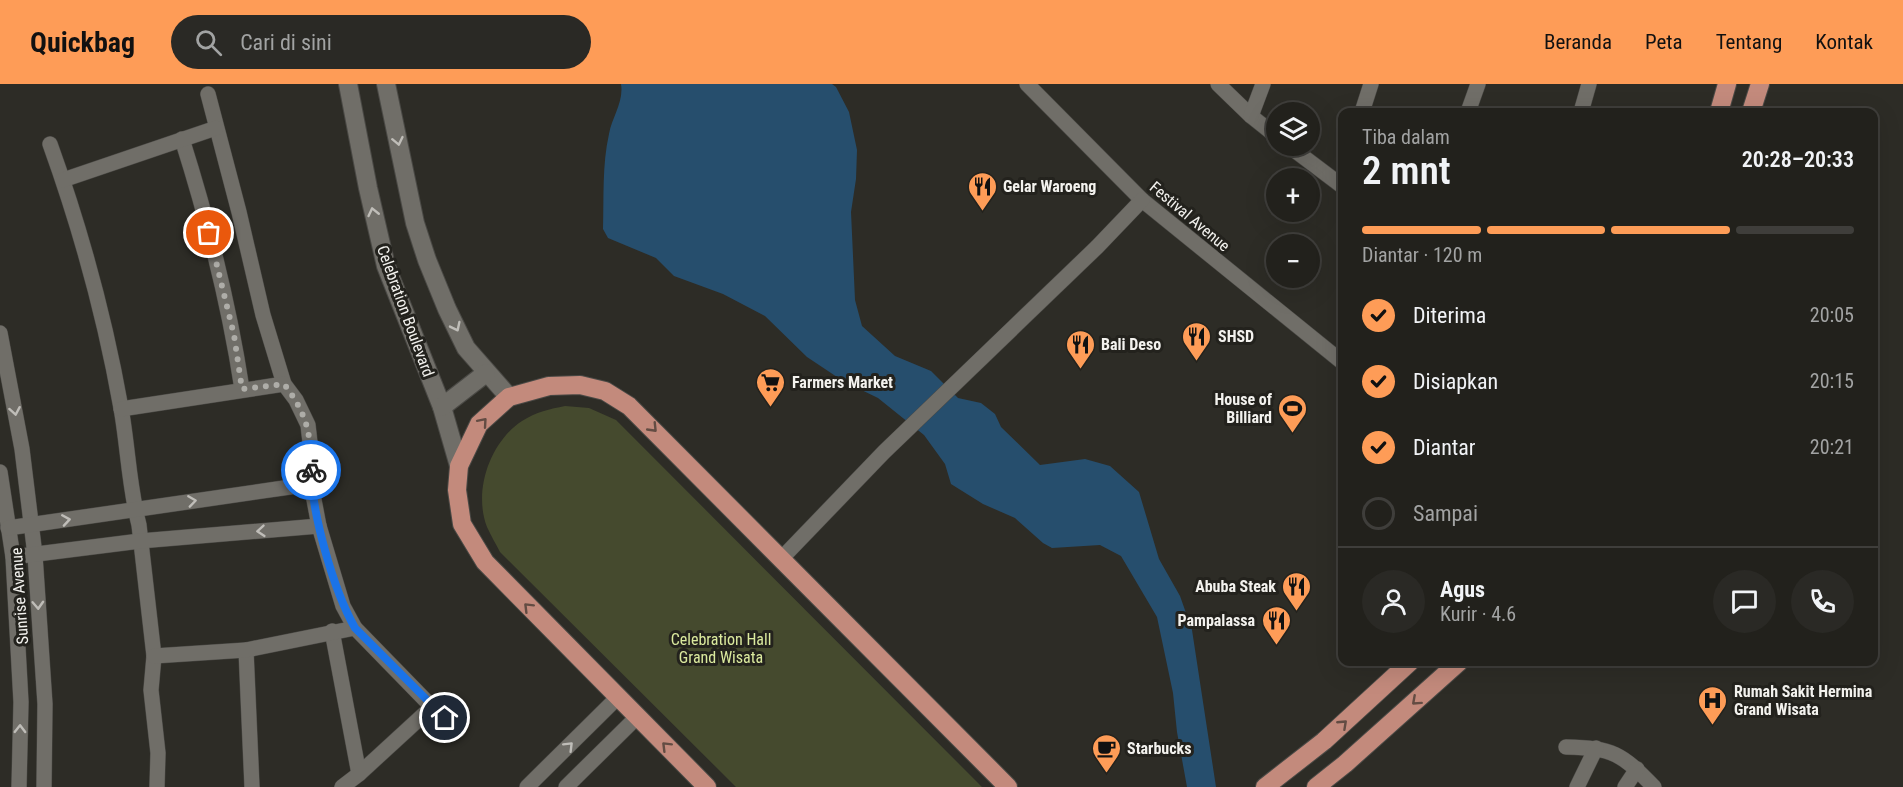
<!DOCTYPE html>
<html lang="id">
<head>
<meta charset="utf-8">
<style>
	:root { --surface:#22211c; --page:#2a2925; --text:#f1f3f6; --muted:#a2a3a3; --line:#3f3e3b; --accent:#fe9c57 }
	body { margin:0; font-family:"Roboto Condensed",sans-serif; background:var(--page); color:var(--text); height:100vh; display:flex; flex-direction:column; font-size:22px; white-space:nowrap }
	* { box-sizing:border-box; margin:0 }
	p { font-size:20px; color:var(--muted) }
	.icon { flex:none; width:33px; height:33px; fill:none; stroke:currentColor; stroke-width:2; stroke-linecap:round; stroke-linejoin:round }
	.map { position:relative; flex:1; overflow:hidden }
	.panel { position:absolute; left:1338px; top:24px; width:540px; height:558px; display:flex; flex-direction:column; background:var(--surface); border-radius:12px; box-shadow:0 6px 24px #0002,0 0 0 2px var(--line) }
	.panel>* { flex:none }
	.fabs { position:absolute; left:1266px; top:18px; display:grid; gap:12px }
	.fabs a { display:grid; place-items:center; width:54px; height:54px; border-radius:50%; background:var(--surface); box-shadow:0 6px 24px #0002,0 0 0 2px var(--line); font-size:30px }
	.pin { position:absolute; display:grid; place-items:center; width:51px; height:51px; color:#fff; margin:-26px; border:3px solid #fff; border-radius:50%; box-shadow:0 2px 6px #0007 }
	.courier { position:absolute; display:grid; place-items:center; width:60px; height:60px; margin:-30px; border:4px solid #1a73e8; border-radius:50%; background:#fff; color:#222; box-shadow:0 2px 8px #0007 }
	.head em { font-style:normal; font-weight:600 }
	.head div { display:flex; flex-direction:column-reverse }
	.head { display:flex; align-items:center; justify-content:space-between; height:102px; padding:0 24px }
	h1 { font-size:39px; font-weight:600; line-height:45px }
	.bar { display:grid; grid-template-columns:repeat(4,1fr); gap:9px 6px; align-content:center; height:72px; padding:0 24px }
	.bar i { height:8px; border-radius:4px; background:var(--line) }
	.bar .selected { background:var(--accent) }
	.bar p { grid-column:span 4 }
	.line { display:flex; align-items:center; gap:15px; padding:0 24px; border-top:2px solid var(--line) }
	.line div { flex:1 }
	.round { display:grid; place-items:center; flex:none; width:63px; height:63px; border-radius:32px; background:var(--page) }
	ol { padding:0 24px; list-style:none }
	li { display:flex; align-items:center; gap:18px; height:66px }
	li p { margin-inline-start:auto }
	li .icon { padding:6px; border-radius:50%; background:var(--accent); color:#111; stroke-width:4 }
	li:last-child { color:var(--muted) }
	li i { width:33px; height:33px; border:3px solid var(--line); border-radius:50% }
	header { display:flex; align-items:center; gap:36px; box-sizing:border-box; height:84px; padding:0 30px; background:var(--accent); color:#111 }
	header strong { font-size:28px }
	nav { display:flex; gap:33px; margin-inline-start:auto; font-size:21px }
	.search { width:420px; height:54px; background:var(--page); display:flex; align-items:center; gap:15px; box-sizing:border-box; padding:0 21px; border-radius:33px; color:var(--muted); font-size:22px }
	.map>svg:first-child { display:block }
	.green { fill:#454a2e }
	.water { fill:#264e6d }
	.lines { fill:none; stroke-linecap:round; stroke-linejoin:round }
	.street-casing { stroke:#4a4945; stroke-width:16 }
	.secondary-casing { stroke:#4a4945; stroke-width:20 }
	.primary-casing { stroke:#4a4945; stroke-width:20 }
	.street { stroke:#706e68; stroke-width:15 }
	.secondary { stroke:#706e68; stroke-width:18 }
	.primary { stroke:#c38a7c; stroke-width:18 }
	.oneway { stroke:#bfbdb8 }
	.oneway2 { stroke:#634c43 }
	.done { stroke:#aeada8; stroke-width:6; stroke-dasharray:0 10.8 }
	.route { stroke:#1a73e8; stroke-width:8 }
	.labels { text-anchor:middle; stroke-width:6; stroke-linejoin:round; paint-order:stroke }
	.poi-label { font-size:16px; font-weight:bold; fill:#f3f2ee; stroke:#23221d; text-anchor:start }
	.street-label { font-size:16px; fill:#f3f2ee; stroke:#23221d }
	.park-label { font-size:16px; fill:#dbea9e; stroke:#23221d }
</style>
</head>
<body>
<header>
<strong>Quickbag</strong>
<div class="search"><svg class="icon" aria-label="search" viewBox="0 0 24 24"><circle cx="10" cy="10" r="6"/><path d="M15 15l6 6"/></svg>Cari di sini</div>
<nav><a>Beranda</a><a>Peta</a><a>Tentang</a><a>Kontak</a></nav>
</header>
<div class="map">
<svg width="1903" height="703" viewBox="0 0 1903 703">
	<rect width="100%" height="100%" fill="#2d2c26"/>
	<path class="green" d="M565,322L589,324L616,336L982,703H736L500,468C496,460 491,452 487,443C473,407 490,358 522,337C536,328 550,325 565,322Z"/>
	<path class="water" d="M621,0H832L836,3L849,28L857,66L856,95L851,128L855,216L862,242L895,272L931,287L958,314L981,319L995,330L1001,343L1040,381L1085,375L1110,382L1139,408L1159,475L1180,512L1192,546L1216,703H1187L1177,648L1173,609L1157,533L1121,472L1100,461L1052,464L1043,459L1015,434L983,420L951,400L945,380L924,351L878,314L843,297L807,273L765,232L723,210L674,192L656,174L608,154L603,145C604,114 602,81 609,50C612,33 624,18 621,0Z"/>
	<g class="lines">
		<defs>
			<g id="street">
				<path d="M1027,0L1142,116L1342,278"/>
				<path d="M1218,0L1251,32L1276,52"/>
				<path d="M208,10L239,128L263,231L284,300L296,316L308,341L311,367V400L319,442L343,522L355,544L432,623L458,646"/>
				<path d="M1362,28L1371,0"/>
				<path d="M1468,28L1478,0"/>
				<path d="M1581,28L1589,0"/>
				<path d="M1251,32L1263,0"/>
				<path d="M182,55C208,137 229,220 242,305"/>
				<path d="M50,60C81,146 105,234 121,324C128,363 129,403 139,441L154,572L151,606L158,669L157,703"/>
				<path d="M1289,62L1342,102"/>
				<path d="M63,96L216,44"/>
				<path d="M0,249L22,365L35,471L45,620L44,703"/>
				<path d="M121,325L284,300"/>
				<path d="M0,388L13,473L21,618L19,703"/>
				<path d="M8,444L311,400"/>
				<path d="M13,473L140,457L319,442"/>
				<path d="M781,475L884,368L1097,163L1142,116"/>
				<path d="M332,547L359,690"/>
				<path d="M246,566L252,703"/>
				<path d="M154,572L246,566L355,544"/>
				<path d="M1566,663C1613,664 1621,669 1654,703"/>
				<path d="M342,703L359,690L432,623"/>
				<path d="M527,703L618,613"/>
				<path d="M566,703L637,633"/>
				<path d="M1577,703L1596,664"/>
				<path d="M1625,703L1637,685"/>
			</g>
			<g id="secondary">
				<path d="M348,0L368,104L386,182L442,323L459,382"/>
				<path d="M386,0L415,139L427,176L447,225L466,264L509,313"/>
				<path d="M442,323L486,289"/>
			</g>
			<g id="primary">
				<path d="M1719,28L1727,0"/>
				<path d="M1751,28L1760,0"/>
				<path d="M707,703L485,478L462,440L457,406L459,382L479,340L509,313L549,302L580,301L605,307L629,322L1008,703"/>
				<path d="M1265,703L1324,657L1410,578"/>
				<path d="M1316,703L1345,680L1459,578"/>
			</g>
		</defs>
		<use href="#street" class="street-casing"/>
		<use href="#secondary" class="secondary-casing"/>
		<use href="#primary" class="primary-casing"/>
		<use href="#street" class="street"/>
		<use href="#secondary" class="secondary"/>
		<use href="#primary" class="primary"/>
	</g>
	<defs><path id="oneway-chevron" d="M-2-3.5L2.5 0L-2 3.5" fill="none" stroke-width="1.6" stroke-linecap="round" stroke-linejoin="round" transform="scale(1.5)"/></defs>
	<g class="oneway">
		<use href="#oneway-chevron" transform="translate(398 57) rotate(78)"/>
		<use href="#oneway-chevron" transform="translate(373 128) rotate(-103)"/>
		<use href="#oneway-chevron" transform="translate(456 243) rotate(64)"/>
		<use href="#oneway-chevron" transform="translate(15 327) rotate(80)"/>
		<use href="#oneway-chevron" transform="translate(192 417) rotate(-8)"/>
		<use href="#oneway-chevron" transform="translate(66 436) rotate(-9)"/>
		<use href="#oneway-chevron" transform="translate(261 447) rotate(175)"/>
		<use href="#oneway-chevron" transform="translate(38 521) rotate(87)"/>
		<use href="#oneway-chevron" transform="translate(20 645) rotate(-89)"/>
		<use href="#oneway-chevron" transform="translate(569 662) rotate(-45)"/>
	</g>
	<g class="oneway2">
		<use href="#oneway-chevron" transform="translate(483 338) rotate(-49)"/>
		<use href="#oneway-chevron" transform="translate(653 344) rotate(46)"/>
		<use href="#oneway-chevron" transform="translate(528 523) rotate(-135)"/>
		<use href="#oneway-chevron" transform="translate(1416 617) rotate(138)"/>
		<use href="#oneway-chevron" transform="translate(1343 640) rotate(-43)"/>
		<use href="#oneway-chevron" transform="translate(666 662) rotate(-135)"/>
	</g>
	<g class="lines">
		<path class="done" d="M209,149L234,251L242,305L284,300C307,330 311,349 311,386"/>
		<path class="route" d="M311,386C312,430 333,505 355,544L445,634"/>
	</g>
	<defs>
		<symbol id="restaurant-pin" viewBox="-11 -11 22 30"><path d="M0 17L-7.5 6A9.5 9.5 0 1 1 7.5 6Z" fill="#fe9c57" stroke="#23221d"/><path d="M-5-6h1v4h1v-4h1v4h1v-4h1v5L-1.5 .5V6h-2V.5L-5-1ZM5-6V6H3V1.5H1.5Q1.5-4 5-6Z" fill="#111"/></symbol>
		<symbol id="supermarket-pin" viewBox="-11 -11 22 30"><path d="M0 17L-7.5 6A9.5 9.5 0 1 1 7.5 6Z" fill="#fe9c57" stroke="#23221d"/><path d="M-6-5.5h2.5l.6 2H6L4.5 2H-2.5L-4.4-4H-6ZM-1.5 3.2a1.3 1.3 0 1 0 .1 0ZM3 3.2a1.3 1.3 0 1 0 .1 0Z" fill="#111"/></symbol>
		<symbol id="stadium-pin" viewBox="-11 -11 22 30"><path d="M0 17L-7.5 6A9.5 9.5 0 1 1 7.5 6Z" fill="#fe9c57" stroke="#23221d"/><path d="M0-5a6.5 5 0 1 0 0 10a6.5 5 0 1 0 0-10ZM-3.5-1.8h7v3.6h-7Z" fill="#111"/></symbol>
		<symbol id="hospital-pin" viewBox="-11 -11 22 30"><path d="M0 17L-7.5 6A9.5 9.5 0 1 1 7.5 6Z" fill="#fe9c57" stroke="#23221d"/><path d="M-5-5h3v3.5h4V-5h3V5h-3V1.5h-4V5h-3Z" fill="#111"/></symbol>
		<symbol id="cafe-pin" viewBox="-11 -11 22 30"><path d="M0 17L-7.5 6A9.5 9.5 0 1 1 7.5 6Z" fill="#fe9c57" stroke="#23221d"/><path d="M-5.5-4.5H6V0H3Q3 3.5 0 3.5H-2.5Q-5.5 3.5-5.5 0ZM3-3.2v2h1.7v-2ZM-6 4.5H4V6H-6Z" fill="#111"/></symbol>
	</defs>
	<g fill-rule="evenodd">
		<use href="#restaurant-pin" x="966" y="86" width="33" height="45"/>
		<use href="#restaurant-pin" x="1180" y="236" width="33" height="45"/>
		<use href="#restaurant-pin" x="1064" y="244" width="33" height="45"/>
		<use href="#supermarket-pin" x="754" y="282" width="33" height="45"/>
		<use href="#stadium-pin" x="1276" y="308" width="33" height="45"/>
		<use href="#restaurant-pin" x="1280" y="486" width="33" height="45"/>
		<use href="#restaurant-pin" x="1260" y="520" width="33" height="45"/>
		<use href="#hospital-pin" x="1696" y="600" width="33" height="45"/>
		<use href="#cafe-pin" x="1090" y="648" width="33" height="45"/>
	</g>
	<g class="labels">
		<g class="poi-label">
			<text x="1003" y="108">Gelar Waroeng</text>
			<text x="1218" y="258">SHSD</text>
			<text x="1101" y="266">Bali Deso</text>
			<text x="792" y="304">Farmers Market</text>
			<text x="1272" y="321" text-anchor="end">House of<tspan x="1272" dy="18">Billiard</tspan></text>
			<text x="1276" y="508" text-anchor="end">Abuba Steak</text>
			<text x="1255" y="542" text-anchor="end">Pampalassa</text>
			<text x="1734" y="613">Rumah Sakit Hermina<tspan x="1734" dy="18">Grand Wisata</tspan></text>
			<text x="1127" y="670">Starbucks</text>
		</g>
		<g class="street-label">
			<text transform="translate(1190 132) rotate(40)" y="6">Festival Avenue</text>
			<text transform="translate(406 227) rotate(70)" y="6">Celebration Boulevard</text>
			<text transform="translate(19 512) rotate(-94)" y="6">Sunrise Avenue</text>
		</g>
		<g class="park-label">
			<text x="721" y="561">Celebration Hall<tspan x="721" dy="18">Grand Wisata</tspan></text>
		</g>
	</g>
</svg>
<div class="fabs">
<a><svg class="icon" aria-label="layers" viewBox="0 0 24 24"><path d="M12 4l9 5-9 5-9-5zM3 14l9 5 9-5"/></svg></a>
<a>+</a>
<a>−</a>
</div>
<div class="pin" style="left:209px;top:149px;background:#ea580c"><svg class="icon" aria-label="bag" viewBox="0 0 24 24"><path d="M5 8h14l-1 12H6zM9 8a3 3 0 0 1 6 0"/></svg></div>
<div class="pin" style="left:445px;top:634px;background:#1f2937"><svg class="icon" aria-label="home" viewBox="0 0 24 24"><path d="M3 11l9-7 9 7M6 9v11h12V9"/></svg></div>
<div class="courier" style="left:311px;top:386px"><svg class="icon" aria-label="bike" viewBox="0 0 24 24"><circle cx="6" cy="16" r="4"/><circle cx="18" cy="16" r="4"/><path d="M6 16l4-8h5l3 8M10 8l3 8H6M13 5h3"/></svg></div>
<section class="panel">
<div class="head"><div><h1>2 mnt</h1><p>Tiba dalam</p></div><em>20:28–20:33</em></div>
<div class="bar"><i class="selected"></i><i class="selected"></i><i class="selected"></i><i></i><p>Diantar · 120 m</p></div>
<ol>
<li><svg class="icon" aria-label="check" viewBox="0 0 24 24"><path d="M5 12l5 5 9-10"/></svg>Diterima<p>20:05</p></li>
<li><svg class="icon" aria-label="check" viewBox="0 0 24 24"><path d="M5 12l5 5 9-10"/></svg>Disiapkan<p>20:15</p></li>
<li><svg class="icon" aria-label="check" viewBox="0 0 24 24"><path d="M5 12l5 5 9-10"/></svg>Diantar<p>20:21</p></li>
<li><i></i>Sampai</li>
</ol>
<div class="line" style="height:108px"><a class="round"><svg class="icon" aria-label="person" viewBox="0 0 24 24"><circle cx="12" cy="8" r="4"/><path d="M4 21q1-7 8-7t8 7"/></svg></a><div><b>Agus</b><p>Kurir · 4.6</p></div><a class="round"><svg class="icon" aria-label="chat" viewBox="0 0 24 24"><path d="M4 5h16v11H9l-5 4z"/></svg></a><a class="round"><svg class="icon" aria-label="phone" viewBox="0 0 24 24"><path d="M5 4h4l2 5-3 2q2 4 5 5l2-3 5 2v4C11 20 4 13 5 4z"/></svg></a></div>
</section>
</div>
</body>
</html>
